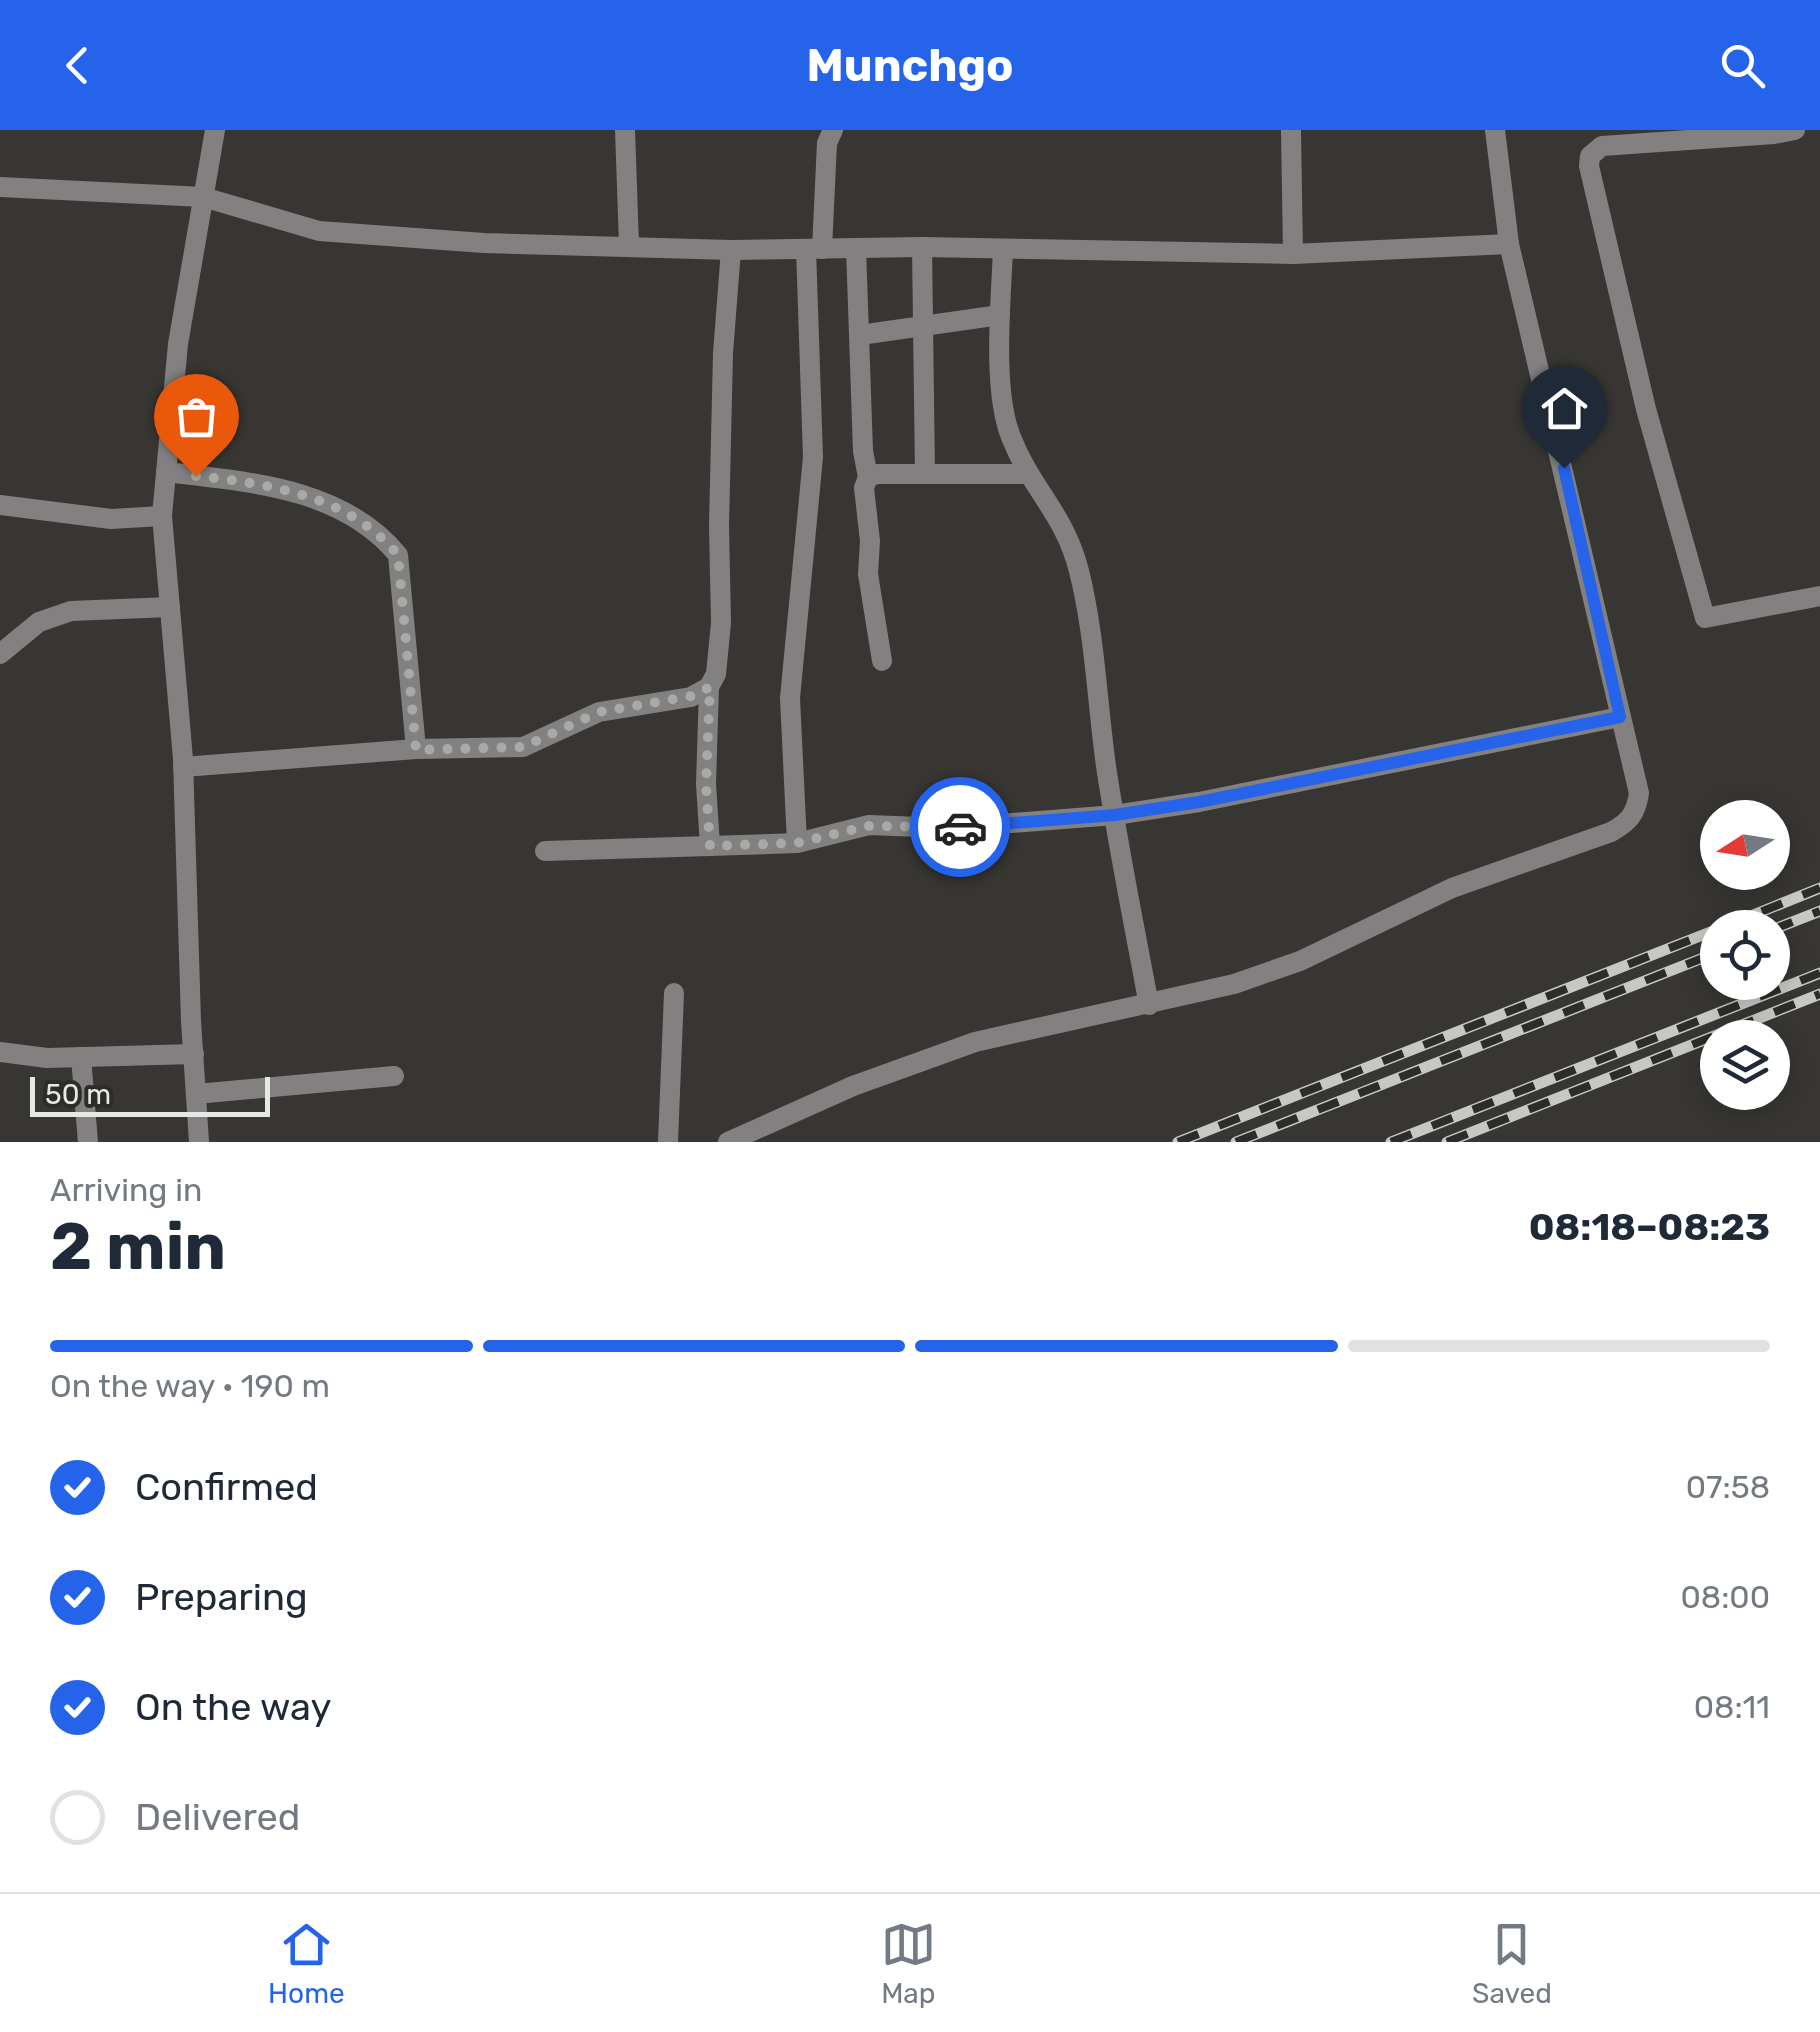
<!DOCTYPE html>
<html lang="en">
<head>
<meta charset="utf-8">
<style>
	:root { --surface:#fff; --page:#f6f6f7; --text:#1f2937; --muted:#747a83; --line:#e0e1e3; --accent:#2563eb }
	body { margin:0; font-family:Rubik,sans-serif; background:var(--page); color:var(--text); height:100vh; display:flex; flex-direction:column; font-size:38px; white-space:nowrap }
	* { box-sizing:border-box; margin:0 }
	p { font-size:32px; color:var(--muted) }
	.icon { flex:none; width:55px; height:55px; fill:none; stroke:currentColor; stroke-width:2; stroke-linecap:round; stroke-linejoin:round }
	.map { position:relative; height:1012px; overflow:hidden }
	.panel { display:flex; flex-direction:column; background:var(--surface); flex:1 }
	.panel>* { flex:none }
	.needle { width:65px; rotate:258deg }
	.controls { position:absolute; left:1700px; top:670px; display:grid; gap:20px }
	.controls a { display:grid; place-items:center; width:90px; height:90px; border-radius:50%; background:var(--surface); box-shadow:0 5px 25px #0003; font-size:50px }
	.scale { position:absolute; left:30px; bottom:25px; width:240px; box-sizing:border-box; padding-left:10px; border:5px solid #e7e7e4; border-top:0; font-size:28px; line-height:35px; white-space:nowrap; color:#e7e7e4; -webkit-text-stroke:8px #2d2c28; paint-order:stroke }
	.pin { position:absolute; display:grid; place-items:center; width:85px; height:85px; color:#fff; margin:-102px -42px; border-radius:50% 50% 50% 0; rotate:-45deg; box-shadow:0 0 10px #0007 }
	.pin .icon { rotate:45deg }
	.courier { position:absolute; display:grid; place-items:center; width:100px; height:100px; margin:-50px; border:8px solid #2563eb; border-radius:50%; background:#fff; color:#222; box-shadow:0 2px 12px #0007 }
	.overview em { font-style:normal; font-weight:700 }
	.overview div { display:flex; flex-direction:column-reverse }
	.overview { display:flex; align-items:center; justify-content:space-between; height:170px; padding:0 50px }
	h1 { font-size:65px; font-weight:700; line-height:75px }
	.bar { display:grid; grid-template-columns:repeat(4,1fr); gap:15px 10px; align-content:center; height:120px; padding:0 50px }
	.bar i { height:12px; border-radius:8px; background:var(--line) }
	.bar .current { background:var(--accent) }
	.bar p { grid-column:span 4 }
	ol { padding:0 50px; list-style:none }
	li { display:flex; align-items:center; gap:30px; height:110px }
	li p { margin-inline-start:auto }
	li .icon { padding:10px; border-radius:50%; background:var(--accent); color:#fff; stroke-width:4 }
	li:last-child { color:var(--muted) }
	li i { width:55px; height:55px; border:5px solid var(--line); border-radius:50% }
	header { display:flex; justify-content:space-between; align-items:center; height:130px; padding:0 50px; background:var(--accent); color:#fff; font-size:45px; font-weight:700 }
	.tab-bar { display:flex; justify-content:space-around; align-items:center; height:140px; border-top:2px solid var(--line); background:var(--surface); font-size:28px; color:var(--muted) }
	.tab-bar a { display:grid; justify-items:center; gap:5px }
	.tab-bar .current { color:var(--accent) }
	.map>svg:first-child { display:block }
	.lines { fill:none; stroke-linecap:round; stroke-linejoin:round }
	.minor { stroke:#838081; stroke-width:20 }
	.tertiary { stroke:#838081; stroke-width:20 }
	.rail-casing { stroke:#c7c7c4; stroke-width:11 }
	.rail { stroke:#2d2c28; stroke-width:8; stroke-dasharray:22; stroke-linecap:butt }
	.done { stroke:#a9a9a6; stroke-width:10; stroke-dasharray:0 18 }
	.route { stroke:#2563eb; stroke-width:12 }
</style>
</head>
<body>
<header><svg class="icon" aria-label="back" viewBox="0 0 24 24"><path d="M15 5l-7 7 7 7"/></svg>Munchgo<svg class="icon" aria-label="search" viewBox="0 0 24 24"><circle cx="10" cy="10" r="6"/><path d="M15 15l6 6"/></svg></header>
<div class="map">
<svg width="1820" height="1012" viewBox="0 0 1820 1012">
	<rect width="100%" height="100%" fill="#373632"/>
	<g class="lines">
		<g class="minor">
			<path d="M625,0L629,115"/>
			<path d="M1291,0L1293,124"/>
			<path d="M1795,0L1774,4L1602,16L1590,26L1589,36L1646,279L1705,488L1820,466"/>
			<path d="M0,57L203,67L319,101L484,113L731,120L922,117L1293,124L1509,114"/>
			<path d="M922,117L925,344"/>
			<path d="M856,118L863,321L868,347"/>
			<path d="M806,119L813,327L790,568L797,713L869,695L947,698L1115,685L1199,672L1620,587"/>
			<path d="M822,119L827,13L833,0"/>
			<path d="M1003,119C1001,171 992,260 1011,307C1031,359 1065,384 1079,441C1095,505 1097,571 1106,636C1118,716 1134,795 1149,875"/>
			<path d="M860,205L1000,185"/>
			<path d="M166,342C248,352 342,357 398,425L416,619L523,617L599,582L691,567L709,557L716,544L721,493L719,396L723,223L731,120"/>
			<path d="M0,375L111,389L162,386"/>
			<path d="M0,524L39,492L71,481L170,477"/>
			<path d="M882,531L868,444L870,411L864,358L868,347L877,344H1028"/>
			<path d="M709,557L706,654L710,716L797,713"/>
			<path d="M183,637L416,619"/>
			<path d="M545,721L710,716"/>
			<path d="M0,922L47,928L194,924"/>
			<path d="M81,927L88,1012"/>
			<path d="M196,964L394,946"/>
			<path d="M668,1012L674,863"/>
			<path d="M728,1012L853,956L975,912L1234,854L1300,831L1452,758L1611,702C1629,692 1636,684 1639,663L1509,114L1495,0"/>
		</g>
		<path class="tertiary" d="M199,1012L191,891L183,629L162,386L178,214L215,0"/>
		<defs>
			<g id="rail">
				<path d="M1721,798L1820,758"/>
				<path d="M1772,800L1820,781"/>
				<path d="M1178,1012L1718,799"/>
				<path d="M1236,1012L1718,822"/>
				<path d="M1391,1012L1820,843"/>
				<path d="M1447,1012L1820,864"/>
			</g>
		</defs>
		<use href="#rail" class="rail-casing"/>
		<use href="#rail" class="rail"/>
	</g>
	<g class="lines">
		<path class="done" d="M196,346C269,354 348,365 398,425L416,620L523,617L599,582L692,566L710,557L706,654L710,716L797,713L868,696L960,697"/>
		<path class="route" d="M960,697L1115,685L1199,672L1620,587L1564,338"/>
	</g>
</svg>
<div class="controls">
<a><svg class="needle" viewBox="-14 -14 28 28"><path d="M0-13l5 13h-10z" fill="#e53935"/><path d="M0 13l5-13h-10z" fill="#747a83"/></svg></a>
<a><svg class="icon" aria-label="locate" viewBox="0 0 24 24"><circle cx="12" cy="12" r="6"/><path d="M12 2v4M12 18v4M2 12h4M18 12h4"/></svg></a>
<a><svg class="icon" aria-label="layers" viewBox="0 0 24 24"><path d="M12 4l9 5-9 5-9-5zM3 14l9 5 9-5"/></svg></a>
</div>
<div class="scale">50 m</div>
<div class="pin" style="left:196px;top:346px;background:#ea580c"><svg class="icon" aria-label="bag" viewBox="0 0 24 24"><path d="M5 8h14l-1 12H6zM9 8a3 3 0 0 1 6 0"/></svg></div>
<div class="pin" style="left:1564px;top:338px;background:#1f2937"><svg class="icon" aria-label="home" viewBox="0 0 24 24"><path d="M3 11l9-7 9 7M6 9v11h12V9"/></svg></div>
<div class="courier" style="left:960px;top:697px"><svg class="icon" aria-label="car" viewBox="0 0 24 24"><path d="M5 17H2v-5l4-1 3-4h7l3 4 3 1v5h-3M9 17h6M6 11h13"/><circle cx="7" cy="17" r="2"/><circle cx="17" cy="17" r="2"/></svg></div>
</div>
<section class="panel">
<div class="overview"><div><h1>2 min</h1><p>Arriving in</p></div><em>08:18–08:23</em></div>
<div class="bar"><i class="current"></i><i class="current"></i><i class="current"></i><i></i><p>On the way · 190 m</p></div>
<ol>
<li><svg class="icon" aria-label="check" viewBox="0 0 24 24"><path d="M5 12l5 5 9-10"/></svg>Confirmed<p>07:58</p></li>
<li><svg class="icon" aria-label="check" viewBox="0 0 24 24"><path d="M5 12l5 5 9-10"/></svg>Preparing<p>08:00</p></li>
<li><svg class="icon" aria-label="check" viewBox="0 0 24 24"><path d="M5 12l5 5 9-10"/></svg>On the way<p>08:11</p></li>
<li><i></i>Delivered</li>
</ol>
</section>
<nav class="tab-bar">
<a class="current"><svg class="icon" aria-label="home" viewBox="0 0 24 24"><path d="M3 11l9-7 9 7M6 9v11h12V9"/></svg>Home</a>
<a><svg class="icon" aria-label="map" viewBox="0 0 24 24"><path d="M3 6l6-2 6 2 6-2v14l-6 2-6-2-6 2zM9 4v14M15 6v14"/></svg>Map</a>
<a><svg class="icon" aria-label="saved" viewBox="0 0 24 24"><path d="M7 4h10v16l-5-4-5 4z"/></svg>Saved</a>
</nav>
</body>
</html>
